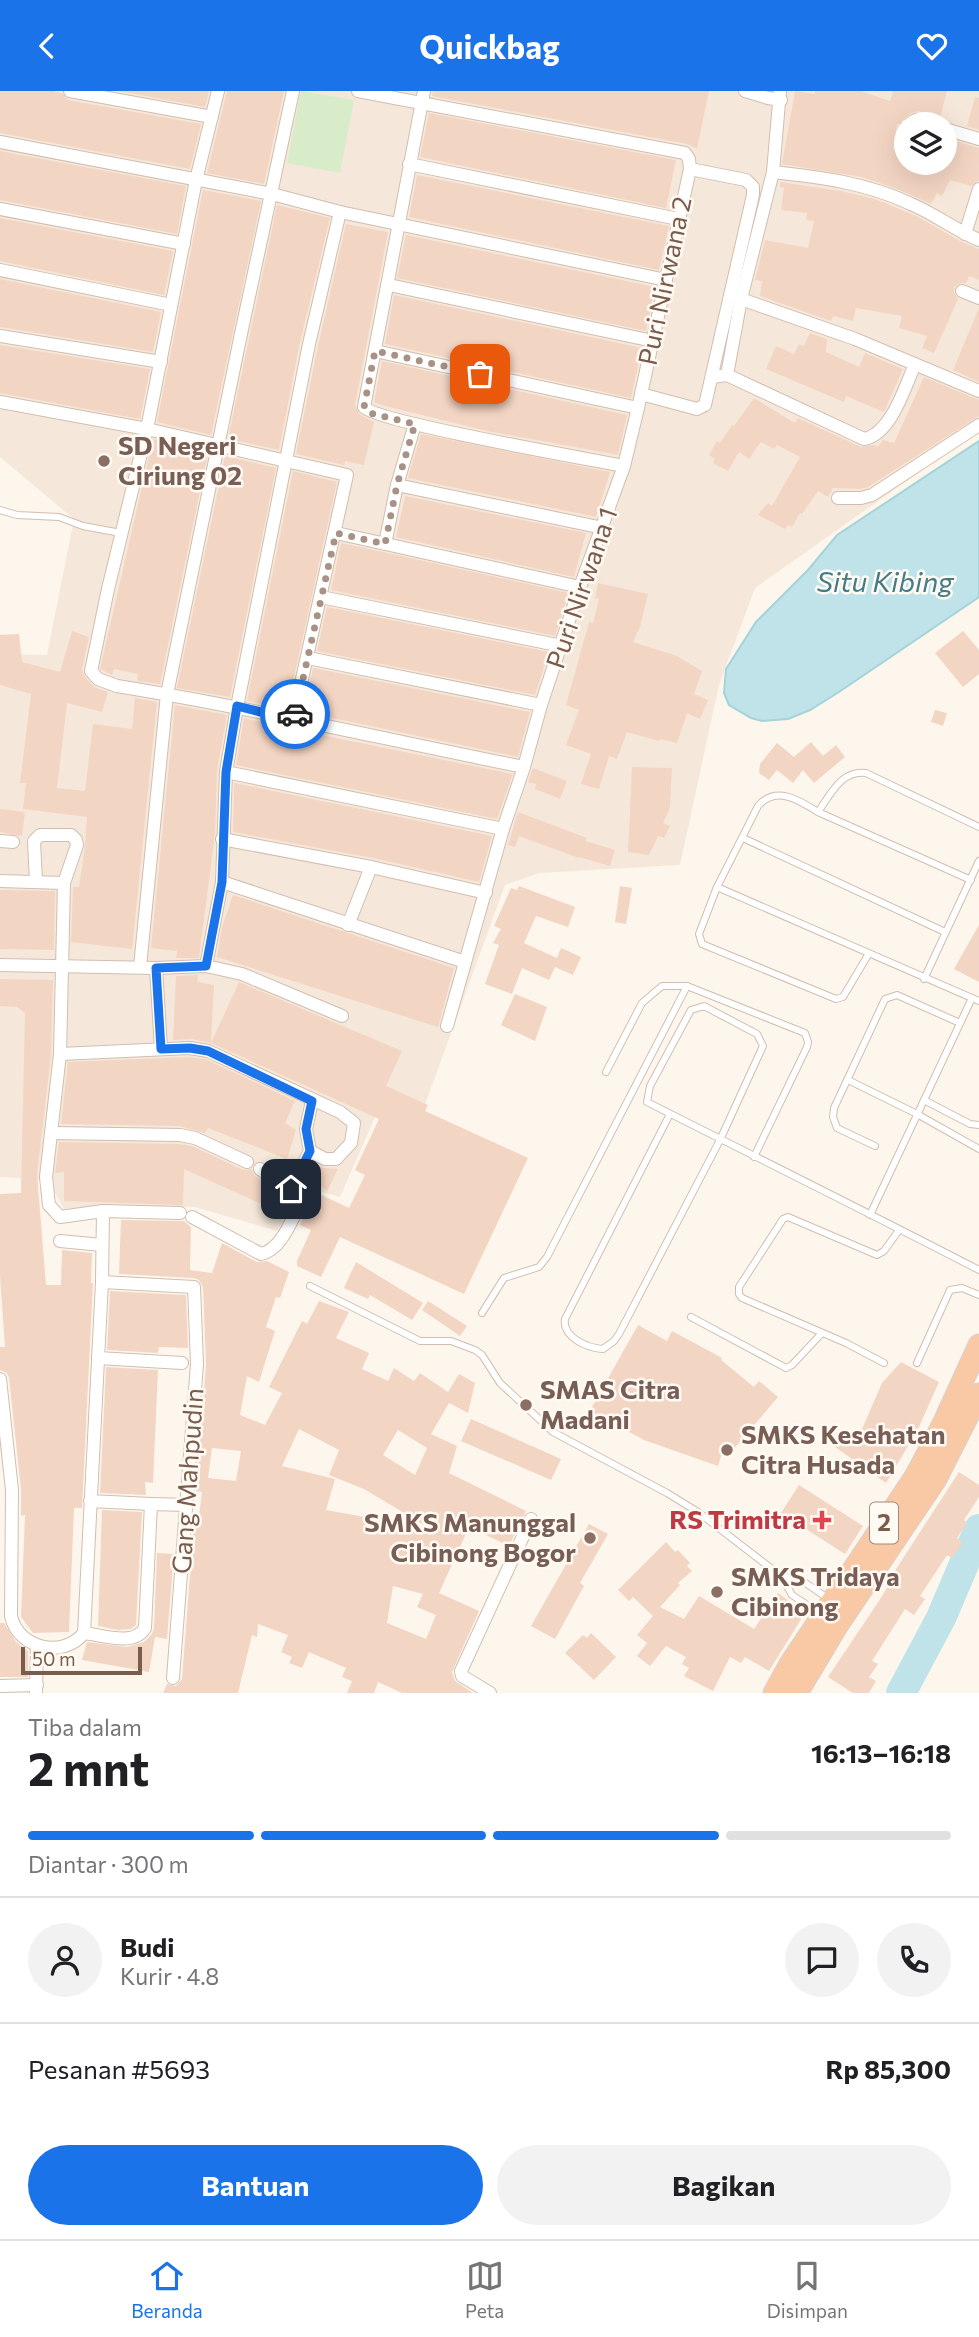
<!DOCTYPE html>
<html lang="id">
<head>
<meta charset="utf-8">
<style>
	:root { --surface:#fff; --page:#f2f2f2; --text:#202124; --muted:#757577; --line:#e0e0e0; --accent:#1a73e8 }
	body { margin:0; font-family:Commissioner,sans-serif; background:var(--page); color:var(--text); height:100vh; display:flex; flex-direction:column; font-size:26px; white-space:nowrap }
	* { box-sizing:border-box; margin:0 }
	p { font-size:23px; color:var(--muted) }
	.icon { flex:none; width:38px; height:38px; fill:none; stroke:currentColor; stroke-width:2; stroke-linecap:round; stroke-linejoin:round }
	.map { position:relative; height:1602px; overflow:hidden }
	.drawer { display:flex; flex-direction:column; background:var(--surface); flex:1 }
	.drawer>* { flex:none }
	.tools { position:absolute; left:894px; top:21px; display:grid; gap:14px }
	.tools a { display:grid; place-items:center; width:63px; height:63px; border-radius:50%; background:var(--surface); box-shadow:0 7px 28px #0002; font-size:35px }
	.scale { position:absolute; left:21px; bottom:18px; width:121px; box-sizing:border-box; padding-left:7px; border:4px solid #7a5c4d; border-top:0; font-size:19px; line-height:24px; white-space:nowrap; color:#7a5c4d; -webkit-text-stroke:5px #fffaf3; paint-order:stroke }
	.pin { position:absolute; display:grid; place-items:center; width:60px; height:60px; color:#fff; margin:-30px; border-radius:14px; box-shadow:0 4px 10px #0006 }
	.courier { position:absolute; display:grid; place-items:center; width:70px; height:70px; margin:-35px; border:5px solid #1a73e8; border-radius:50%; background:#fff; color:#222; box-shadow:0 2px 9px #0007 }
	.headline em { font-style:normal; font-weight:700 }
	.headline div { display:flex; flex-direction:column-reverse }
	.headline { display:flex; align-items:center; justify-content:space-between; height:119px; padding:0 28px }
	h1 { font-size:46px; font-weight:700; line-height:52px }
	.bar { display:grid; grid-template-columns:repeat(4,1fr); gap:10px 7px; align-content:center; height:84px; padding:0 28px }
	.bar i { height:9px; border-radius:5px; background:var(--line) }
	.bar .active { background:var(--accent) }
	.bar p { grid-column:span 4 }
	.line { display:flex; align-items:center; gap:18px; padding:0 28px; border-top:2px solid var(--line) }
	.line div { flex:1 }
	.round { display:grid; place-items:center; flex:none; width:74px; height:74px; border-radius:37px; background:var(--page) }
	.cta { display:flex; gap:14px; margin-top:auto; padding:14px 28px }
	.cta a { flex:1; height:80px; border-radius:42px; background:var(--accent); color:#fff; font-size:28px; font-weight:700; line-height:80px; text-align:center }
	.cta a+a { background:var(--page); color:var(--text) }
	header { display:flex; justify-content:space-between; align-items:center; height:91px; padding:0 28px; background:var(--accent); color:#fff; font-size:32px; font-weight:700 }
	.menu { display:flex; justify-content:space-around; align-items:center; height:98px; border-top:2px solid var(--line); background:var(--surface); font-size:19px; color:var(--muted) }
	.menu a { display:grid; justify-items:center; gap:4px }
	.menu .active { color:var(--accent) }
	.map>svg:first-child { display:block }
	.residential { fill:#f5e8da; fill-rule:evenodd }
	.green { fill:#d8ecc9 }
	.water { fill:#bfe3e8; stroke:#a5d3da; stroke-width:2 }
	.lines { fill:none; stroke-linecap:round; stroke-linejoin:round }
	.river { stroke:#bfe3e8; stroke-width:30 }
	.building { fill:#f3d5c3; fill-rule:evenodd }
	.service-casing { stroke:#d1beb0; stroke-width:8 }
	.minor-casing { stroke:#d1beb0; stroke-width:14 }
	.trunk-casing { stroke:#dad1cd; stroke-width:23 }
	.service { stroke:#fff; stroke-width:6 }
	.minor { stroke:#fff; stroke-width:12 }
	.trunk { stroke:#f9c8a4; stroke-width:21 }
	.done { stroke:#a89285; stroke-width:7; stroke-dasharray:0 12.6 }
	.route { stroke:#1a73e8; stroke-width:9 }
	.education-dot { fill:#8d6e63; stroke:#fffaf3; stroke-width:2.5 }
	.health-dot { fill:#e0444e; stroke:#fffaf3; stroke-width:2.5 }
	.labels { text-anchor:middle; stroke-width:5; stroke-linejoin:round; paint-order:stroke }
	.shield { fill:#fffaf3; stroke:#a28b7f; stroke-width:2 }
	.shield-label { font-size:24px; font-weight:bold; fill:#7a5c4d }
	.street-label { font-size:26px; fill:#7a5c4d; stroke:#fffaf3 }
	.education-label { font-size:26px; font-weight:bold; fill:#785e54; stroke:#fffaf3; text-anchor:start }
	.health-label { font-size:26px; font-weight:bold; fill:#be3a42; stroke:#fffaf3; text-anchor:end }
	.water-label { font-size:28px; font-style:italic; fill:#437c86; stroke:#fffaf3 }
</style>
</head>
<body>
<header><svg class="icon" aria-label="back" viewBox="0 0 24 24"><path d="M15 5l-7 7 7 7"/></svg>Quickbag<svg class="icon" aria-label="heart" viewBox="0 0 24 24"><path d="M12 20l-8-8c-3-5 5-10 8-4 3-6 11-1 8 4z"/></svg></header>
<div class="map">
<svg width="979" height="1602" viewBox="0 0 979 1602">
	<rect width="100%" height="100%" fill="#fdf6ec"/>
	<path class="residential" d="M0,0H979V339L755,497L719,594L680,774L539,782L505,794L415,1041L375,1026L340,1106L308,1097L277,1140L195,1116L108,1115L64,1118L48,1089L0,1086V563L47,564L74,428L0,366ZM906,33H945V72H906Z"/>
	<path class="green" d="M301,0L354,9L340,82L287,72Z"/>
	<path class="water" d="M979,350V506L839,601L810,619L788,628L762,630L751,627L729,614L724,602L726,578L756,531L808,479L837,444Z"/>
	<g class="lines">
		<path class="river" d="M901,1602L941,1527L979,1438"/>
	</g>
	<g class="building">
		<path d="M0,0H52L62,2L68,9L201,33L190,78L0,42Z"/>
		<path d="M119,0H209L205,16Z"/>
		<path d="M227,0H284L264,93L207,82Z"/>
		<path d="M433,0H709L697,58L687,53L432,5Z"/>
		<path d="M795,0L815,3V0H861L890,10L893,0H947L939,31L933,25L918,20L911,22L903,29L901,33H897L893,58L905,61L904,72H945V47L979,57V89L971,95L950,89L942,105L937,102L931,113L897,98L862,86L782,73Z"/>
		<path d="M975,6L979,7V39L967,35Z"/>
		<path d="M429,22L676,69L666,117L420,66Z"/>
		<path d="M0,60L186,95L177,143L0,109Z"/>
		<path d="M417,84L669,135L659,179L409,126Z"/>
		<path d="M780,91L841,100L875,108L916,125L962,151L979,158V189L969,185L966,192H960L954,196V202L958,208L934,262L922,257L927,245L899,237L902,225L856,217L853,230L833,225L831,230L760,205L762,190L755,189L765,149L808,157L814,130L806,129L807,122L781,119L784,97L780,96Z"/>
		<path d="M203,99L261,110L211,344L157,331Z"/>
		<path d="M277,114L330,127L300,251L279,359L228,348Z"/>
		<path d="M0,127L173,160L164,204L0,170Z"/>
		<path d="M346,133L388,141L355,314L359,323L374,331L364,374L345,370L344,374L296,363L318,255Z"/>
		<path d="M406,144L655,196L646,240L397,187Z"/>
		<path d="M0,188L161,221L153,261L0,236Z"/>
		<path d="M394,204L642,257L631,307L385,253Z"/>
		<path d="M979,217V291L953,279Z"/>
		<path d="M810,242L827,248L826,261L859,276L865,262L903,278L884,321L846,305L844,311L766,278L776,255L794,263L799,253L804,255Z"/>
		<path d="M0,254L150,278L140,328L0,302Z"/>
		<path d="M382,270L627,324L618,364L487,340L381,314L374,311Z"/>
		<path d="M924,286L979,309V325L868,396L860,398L833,397L828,406L818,400L802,423L800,422L792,436L788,434L785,438L758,424L768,412L772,415L800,366L777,354L774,358L761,351L749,368L739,361L728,380L713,372L715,368L709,364L717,350L720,352L732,334L734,335L754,307L795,332L798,327L861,356L873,354L878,356L883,349L894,352Z"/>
		<path d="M421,343L610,381L596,426L408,387Z"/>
		<path d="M153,348L208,361L160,593L137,590L138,583L114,578L112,584L100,578Z"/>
		<path d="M225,365L276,377L230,606L177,597Z"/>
		<path d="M293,380L337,391L287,618L247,610Z"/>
		<path d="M405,405L586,442L574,486L396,446Z"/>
		<path d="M341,452L383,461L569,502L555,545L331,499Z"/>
		<path d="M598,492L648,503L640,536L633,551L677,565L702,580L694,603L708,609L700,628L687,622L677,652L660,648L659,650L627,641L617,668L609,665L599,698L581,693L591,663L566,654L579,619L566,614L589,531L593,532L599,508L595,507Z"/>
		<path d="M327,516L549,561L535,604L317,560Z"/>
		<path d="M72,540L89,546L82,578L84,585L94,596L108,601L102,621L67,612L57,697L85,700L93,633L132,638L135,607L157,611L132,858L71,851L73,796H79L85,756L87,726L23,718L26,692H20L31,603L0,594V544L19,543L22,571L60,581Z"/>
		<path d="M963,540L979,559V583L963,596L935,562Z"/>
		<path d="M313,577L530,621L518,666L304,621Z"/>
		<path d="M175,614L227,624L217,680L215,743L199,867H176L177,860L151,857Z"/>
		<path d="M935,619L947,622L943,635L931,631Z"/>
		<path d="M244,627L292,638L513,683L497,728L236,674Z"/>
		<path d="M811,651L823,665L836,654L845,666L814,692L803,679L793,692L777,679L769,689L759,682L760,673L777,652L794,666Z"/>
		<path d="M632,676L672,677L670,717L663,732L670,735L664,747L658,745L649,764L628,761Z"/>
		<path d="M533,677L567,690L560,708L535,698L536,693L528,691Z"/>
		<path d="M234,692L492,745L479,791L373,767L233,741Z"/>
		<path d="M0,718L25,721L22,745L0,741Z"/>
		<path d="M518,721L587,747L585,750L615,759L610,775L579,766V767L519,745L515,756L508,754Z"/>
		<path d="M519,795L575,816L568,836L536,825L524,852L557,867L561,857L581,866L573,884L555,876L549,889L522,877L512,903L485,893L499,854L493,852L501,838L494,835L511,797L517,799Z"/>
		<path d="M620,795L632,797L626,833L615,831Z"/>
		<path d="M0,799L55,800L54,859L0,858Z"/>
		<path d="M233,804L454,877L438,936L217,866L222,836Z"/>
		<path d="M979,834V891L954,878Z"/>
		<path d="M198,884L197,891L214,894L211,952L239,891L402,960L386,995L428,1014L425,1020L528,1067L464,1203L340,1146L321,1186L297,1175V1170L311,1139L300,1134L315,1101L349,1117L365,1084L355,1079L379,1028L211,952L191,948L173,949L176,885Z"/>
		<path d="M0,888L53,889L51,964L37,1083L46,1194H61L62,1159L92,1162L91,1192H93L82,1417H74L69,1541L33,1542L21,1526L25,1424L21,1425V1398L9,1287L7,1282L0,1279V1256H5L0,1185V1103L21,1102L25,922L17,916L0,915Z"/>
		<path d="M515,903L547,916L535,950L501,934Z"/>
		<path d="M189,966L205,968L295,1010L285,1032L296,1039L287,1068L208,1037L205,1042L180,1035L61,1033L68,971Z"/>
		<path d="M59,1051L179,1053L192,1055L243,1079L251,1078L255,1085L281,1104L275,1119L184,1078L183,1114L64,1110V1081L55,1082Z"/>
		<path d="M315,1073L324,1077L338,1078L327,1100L308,1084Z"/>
		<path d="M121,1129L184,1130L191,1136L190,1179L212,1182L222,1152L257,1171L267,1170L289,1181L280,1207L276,1206L266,1236L275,1240L259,1291L247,1285L240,1324L265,1334L282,1302L269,1296L302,1230L307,1233L319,1210L349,1221L336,1247L369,1262L362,1278L388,1290L394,1277L414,1290L420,1282L448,1301L459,1283L475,1292L468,1322L449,1312L431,1343L457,1355L449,1382L526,1420L509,1455L469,1436L439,1502L479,1520L452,1581L455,1590L473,1602H402L378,1591L374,1602H347L352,1590L342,1586L346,1577L309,1561L302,1577L289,1572L292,1566L281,1561L288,1544L258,1533L257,1546L252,1544L238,1602H163L167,1593L176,1595L182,1588L194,1432L198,1433L202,1401L196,1400L206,1274L203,1196L199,1189L194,1187L119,1183ZM299,1338L339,1359L329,1384L364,1398L431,1438L326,1419L335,1388L282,1375ZM398,1339L427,1357L415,1384L383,1364ZM212,1357L241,1360L236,1390L208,1387ZM393,1495L423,1503L417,1516L436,1524L426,1548L387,1532Z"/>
		<path d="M356,1171L423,1212L412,1229L370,1204L368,1208L344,1197Z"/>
		<path d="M110,1200L186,1204L188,1257L159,1256L158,1262L107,1259Z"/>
		<path d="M428,1210L467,1235L460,1245L422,1219Z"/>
		<path d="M638,1234L667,1250L672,1240L722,1267L721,1269L754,1296L759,1290L778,1306L733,1359L725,1352L718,1375L644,1349L615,1333L612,1338L588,1323Z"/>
		<path d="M901,1271L939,1291L918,1338L886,1392L835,1356L851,1340L859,1345L882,1292Z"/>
		<path d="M106,1276L158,1279L153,1392L145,1391L146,1404L100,1402Z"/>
		<path d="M471,1328L561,1368L551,1389L461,1350Z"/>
		<path d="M959,1381L979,1394V1406L964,1429L967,1432L957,1447L963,1451L952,1467L947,1464L920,1505L925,1508L914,1524L905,1518L872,1570L878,1573L869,1586L876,1590L869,1602H853L828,1586L879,1510L893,1487L891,1486Z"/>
		<path d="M799,1394L863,1435L845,1463L781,1422Z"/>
		<path d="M102,1419L142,1421L136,1534L131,1538L118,1539L98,1535Z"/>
		<path d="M589,1433L608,1443L580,1492L584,1495L555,1548L531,1535Z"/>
		<path d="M666,1451L675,1461L678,1459L690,1472L687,1475L692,1480L678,1492L680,1494L660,1516L684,1528L699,1505L754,1538L778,1502L805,1522L769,1580L745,1566L741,1572L730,1566L713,1600L684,1585L689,1577L682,1573L686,1566L666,1555L650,1575L637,1565L647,1552L637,1544L653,1525L633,1506L629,1510L618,1499Z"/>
		<path d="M157,1462L174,1463L167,1548L155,1546L149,1581L82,1569L87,1551L127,1556L144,1551L152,1543L154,1537Z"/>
		<path d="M0,1532H4L16,1551L28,1560V1586H0Z"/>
		<path d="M591,1542L616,1566L594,1589L565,1562L583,1544L587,1547Z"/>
	</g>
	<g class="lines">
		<defs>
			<g id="service">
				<path d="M0,419L17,424L59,426L83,435L121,442"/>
				<path d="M818,721C831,703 841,679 866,682L979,736"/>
				<path d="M743,747L945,841"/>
				<path d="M717,796L979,910"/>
				<path d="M868,864L843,906L836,908L702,853L699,843L717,796L758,715C776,694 799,709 818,721L971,789"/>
				<path d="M924,888L979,770"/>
				<path d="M606,981L642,912L662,895H687L805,942L808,951L807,956L754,1066"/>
				<path d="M848,989L917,1023L979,1058"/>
				<path d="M924,1009L970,1033L979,1034"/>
				<path d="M670,1023L565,1228C562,1246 587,1257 603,1258L614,1250L619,1243L720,1049L763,955L757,943L704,915L691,919L650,995L647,1011C758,1067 869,1122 979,1179"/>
				<path d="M875,1055L837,1037L833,1026L834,1017L885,908L897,904L960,932"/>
				<path d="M870,1124L972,907"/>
				<path d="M310,1195L420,1250H451L475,1259L482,1264L500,1292L553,1341L667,1402L698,1421L781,1485L792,1504L818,1521"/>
				<path d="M482,1222L504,1187L539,1176L547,1166L687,895"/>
				<path d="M691,1226L786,1277L792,1274L822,1242"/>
				<path d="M884,1272L846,1252L742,1207L739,1203V1196L783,1128L788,1126L877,1164L884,1160L899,1139"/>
				<path d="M917,1272L950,1199L962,1197L979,1204"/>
				<path d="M781,1485L804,1491L829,1508"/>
			</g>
			<g id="minor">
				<path d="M70,0L212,26"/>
				<path d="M218,0L196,89L147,338L108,498L91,580L98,588L117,595C253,617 388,649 524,676"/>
				<path d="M358,0L685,62L689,68L690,78L638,317L624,375L580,496L541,614L524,676L503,738L447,935"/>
				<path d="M424,0L364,316C377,331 588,368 624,375"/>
				<path d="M745,0L768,7L781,9"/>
				<path d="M910,33L916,29L931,33"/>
				<path d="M945,38L979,48"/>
				<path d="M0,51L272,103L340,121L666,189"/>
				<path d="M409,73L678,128"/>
				<path d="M773,81C820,86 867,92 911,113C935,123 955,139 979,149"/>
				<path d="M0,118L184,153"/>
				<path d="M965,143L979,98"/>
				<path d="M0,179L171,214"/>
				<path d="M389,194L653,250"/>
				<path d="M962,200L979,207"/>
				<path d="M741,208L855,248L979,300"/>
				<path d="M0,245L161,271"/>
				<path d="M375,260L638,317"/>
				<path d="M727,284L864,348C891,343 905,296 915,273"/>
				<path d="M712,286L727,284L741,208L773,81L780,0"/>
				<path d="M641,303L697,318L705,314L753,104V96L746,89L690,78"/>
				<path d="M0,311L147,338L347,384L293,629"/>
				<path d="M397,394L603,437"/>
				<path d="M838,407H861L872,404L979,334"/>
				<path d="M336,442L580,496"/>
				<path d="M385,453L397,394L415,333"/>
				<path d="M321,506L562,555"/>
				<path d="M308,567L541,614"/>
				<path d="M226,681L503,738"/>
				<path d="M222,748L371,776L486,802"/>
				<path d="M0,750L13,751"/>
				<path d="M0,790L64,792L60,963L46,1086L49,1114L60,1126L103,1120L102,1191L84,1542C102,1544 134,1556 145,1537L151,1413L90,1410"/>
				<path d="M36,791L34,750L40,744H71L76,749L77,754L64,792"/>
				<path d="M222,791L465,871"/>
				<path d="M348,834L371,776"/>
				<path d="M0,874L156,877L206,875L242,883L342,925"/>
				<path d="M206,875L222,791L226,681L237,616L309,253L340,121"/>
				<path d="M140,876L167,603L242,238L293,0"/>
				<path d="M156,877L161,958"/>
				<path d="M60,963L190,957L208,960L340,1021L354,1032L351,1052L336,1068H325L310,1060"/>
				<path d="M51,1042L180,1044L195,1047L247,1071"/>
				<path d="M310,1060L306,1038L312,1010"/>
				<path d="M291,1098L310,1060"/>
				<path d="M103,1120L180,1122"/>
				<path d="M192,1126L261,1163C281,1159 291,1130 300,1113V1106L260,1078"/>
				<path d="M60,1150L102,1154"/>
				<path d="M102,1191L194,1196L197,1273L173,1587"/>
				<path d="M98,1267L182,1272"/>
				<path d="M0,1288L12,1399L11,1525C18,1558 63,1568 84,1542"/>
				<path d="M151,1413L186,1414"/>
				<path d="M0,1595L37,1594"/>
				<path d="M36,1602L37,1555"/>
				<path d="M490,1602L462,1585L461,1580L531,1428"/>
			</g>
			<g id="trunk">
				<path d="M774,1602L790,1573L915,1386L943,1333L979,1254"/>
				<path d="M797,1602L837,1535L936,1388L979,1303"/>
			</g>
		</defs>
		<use href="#service" class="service-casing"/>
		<use href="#minor" class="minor-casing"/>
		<use href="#trunk" class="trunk-casing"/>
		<use href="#service" class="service"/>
		<use href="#minor" class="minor"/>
		<use href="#trunk" class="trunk"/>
	</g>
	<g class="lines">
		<path class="done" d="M295,623L336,442L385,453L397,394L415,333L373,323L364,316L375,260L480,283"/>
		<path class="route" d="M291,1098L310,1060L306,1038L312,1010L208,960L190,957L161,958L156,877L206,875L222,791L226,681L237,615L293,629L295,623"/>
	</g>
	<g class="education-dot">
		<circle cx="104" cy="370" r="7"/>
		<circle cx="526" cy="1314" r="7"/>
		<circle cx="727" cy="1359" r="7"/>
		<circle cx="590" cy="1447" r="7"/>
		<circle cx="717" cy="1501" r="7"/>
	</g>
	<path class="health-dot" d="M818.5 1418.5h7v7h7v7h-7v7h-7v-7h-7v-7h7z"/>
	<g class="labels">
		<rect class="shield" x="870" y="1411.5" width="28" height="41" rx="5"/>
		<g class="shield-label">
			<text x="884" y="1440">2</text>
		</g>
		<g class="street-label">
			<text transform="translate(665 190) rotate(-78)" y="9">Puri Nirwana 2</text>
			<text transform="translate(582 497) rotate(-71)" y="9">Puri Nirwana 1</text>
			<text transform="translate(188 1390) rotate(-86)" y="9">Gang Mahpudin</text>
		</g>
		<g class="education-label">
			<text x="118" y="364">SD Negeri<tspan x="118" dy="30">Ciriung 02</tspan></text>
			<text x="540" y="1308">SMAS Citra<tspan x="540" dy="30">Madani</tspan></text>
			<text x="741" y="1353">SMKS Kesehatan<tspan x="741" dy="30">Citra Husada</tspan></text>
			<text x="576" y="1441" text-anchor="end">SMKS Manunggal<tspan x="576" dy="30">Cibinong Bogor</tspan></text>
			<text x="731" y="1495">SMKS Tridaya<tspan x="731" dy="30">Cibinong</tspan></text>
		</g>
		<g class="health-label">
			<text x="806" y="1438">RS Trimitra</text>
		</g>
		<g class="water-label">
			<text x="885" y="501">Situ Kibing</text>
		</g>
	</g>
</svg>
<div class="tools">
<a><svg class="icon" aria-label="layers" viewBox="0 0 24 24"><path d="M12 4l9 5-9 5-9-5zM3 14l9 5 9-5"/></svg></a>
</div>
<div class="scale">50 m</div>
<div class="pin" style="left:480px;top:283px;background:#ea580c"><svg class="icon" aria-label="bag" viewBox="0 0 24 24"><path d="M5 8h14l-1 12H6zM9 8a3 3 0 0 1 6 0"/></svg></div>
<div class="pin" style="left:291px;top:1098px;background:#1f2937"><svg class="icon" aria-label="home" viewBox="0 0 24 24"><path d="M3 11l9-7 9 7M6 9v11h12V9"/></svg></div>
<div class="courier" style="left:295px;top:623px"><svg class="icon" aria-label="car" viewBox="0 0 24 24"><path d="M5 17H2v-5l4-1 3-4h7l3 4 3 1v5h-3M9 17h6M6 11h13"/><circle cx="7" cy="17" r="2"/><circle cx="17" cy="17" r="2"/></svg></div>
</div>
<section class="drawer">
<div class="headline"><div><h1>2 mnt</h1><p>Tiba dalam</p></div><em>16:13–16:18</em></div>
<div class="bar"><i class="active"></i><i class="active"></i><i class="active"></i><i></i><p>Diantar · 300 m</p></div>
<div class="line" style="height:126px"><a class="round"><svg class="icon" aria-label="person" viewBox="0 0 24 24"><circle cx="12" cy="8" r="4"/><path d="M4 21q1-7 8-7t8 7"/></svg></a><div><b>Budi</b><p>Kurir · 4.8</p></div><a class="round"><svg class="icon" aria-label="chat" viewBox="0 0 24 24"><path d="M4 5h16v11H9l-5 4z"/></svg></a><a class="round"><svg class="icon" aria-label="phone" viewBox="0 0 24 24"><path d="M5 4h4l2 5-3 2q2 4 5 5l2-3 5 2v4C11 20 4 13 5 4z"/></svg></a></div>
<div class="line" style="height:91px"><div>Pesanan #5693</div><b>Rp 85,300</b></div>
<div class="cta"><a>Bantuan</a><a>Bagikan</a></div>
</section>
<nav class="menu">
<a class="active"><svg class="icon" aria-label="home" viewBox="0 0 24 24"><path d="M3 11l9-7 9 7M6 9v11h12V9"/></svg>Beranda</a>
<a><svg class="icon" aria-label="map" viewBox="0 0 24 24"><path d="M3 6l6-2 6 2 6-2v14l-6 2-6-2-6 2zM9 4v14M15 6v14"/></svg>Peta</a>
<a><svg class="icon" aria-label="saved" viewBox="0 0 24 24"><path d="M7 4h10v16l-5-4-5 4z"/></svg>Disimpan</a>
</nav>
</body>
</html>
